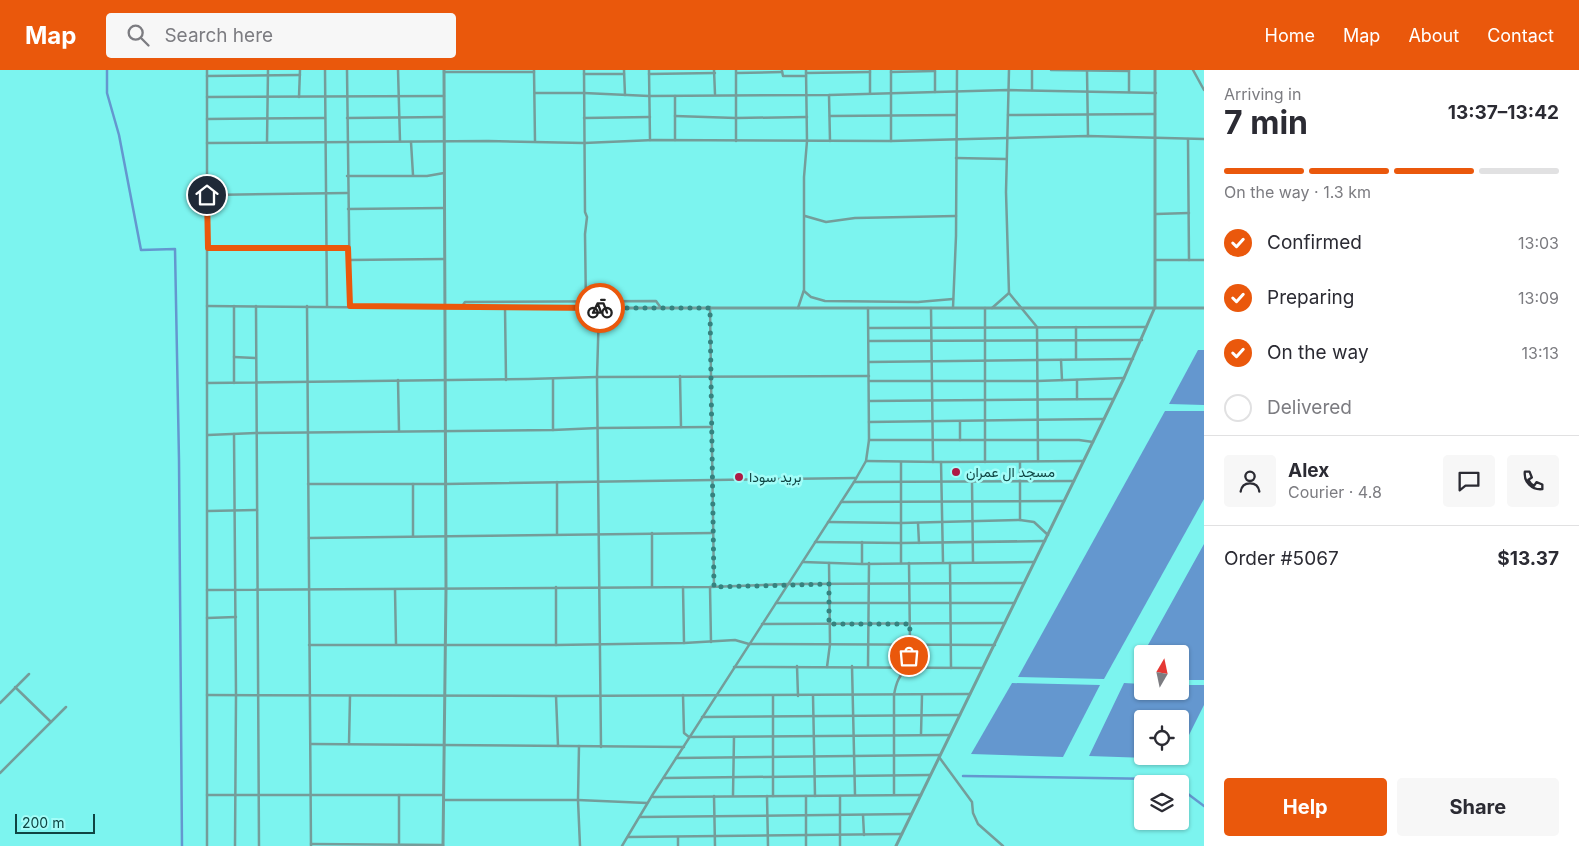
<!DOCTYPE html>
<html lang="en">
<head>
<meta charset="utf-8">
<style>
	:root { --surface:#fff; --page:#f7f7f7; --text:#2b2b33; --muted:#7c7c81; --line:#e1e1e2; --accent:#ea580c }
	body { margin:0; font-family:Inter,Vazirmatn,sans-serif; background:var(--page); color:var(--text); height:100vh; display:flex; flex-direction:column; font-size:19px; white-space:nowrap }
	* { box-sizing:border-box; margin:0 }
	p { font-size:16px; color:var(--muted) }
	.icon { flex:none; width:28px; height:28px; fill:none; stroke:currentColor; stroke-width:2; stroke-linecap:round; stroke-linejoin:round }
	.map { position:relative; flex:1; overflow:hidden }
	.side { display:flex; flex-direction:column; background:var(--surface); width:375px }
	.side>* { flex:none }
	.needle { width:32px; rotate:9deg }
	.controls { position:absolute; left:1134px; top:575px; display:grid; gap:10px }
	.controls a { display:grid; place-items:center; width:55px; height:55px; border-radius:5px; background:var(--surface); box-shadow:0 1px 4px #0004; font-size:25px }
	.scale { position:absolute; left:15px; bottom:12px; width:80px; box-sizing:border-box; padding-left:5px; border:2px solid #0f4543; border-top:0; font-size:14px; line-height:18px; white-space:nowrap; color:#0f4543; -webkit-text-stroke:4px #a3fdf8; paint-order:stroke }
	.pin { position:absolute; display:grid; place-items:center; width:42px; height:42px; color:#fff; margin:-21px; border:2px solid #fff; border-radius:50%; box-shadow:0 1px 5px #0007 }
	.courier { position:absolute; display:grid; place-items:center; width:50px; height:50px; margin:-25px; border:4px solid #ea580c; border-radius:50%; background:#fff; color:#222; box-shadow:0 1px 6px #0007 }
	.headline em { font-style:normal; font-weight:700 }
	.headline div { display:flex; flex-direction:column-reverse }
	.headline { display:flex; align-items:center; justify-content:space-between; height:85px; padding:0 20px }
	h1 { font-size:32px; font-weight:700; line-height:38px }
	.bar { display:grid; grid-template-columns:repeat(4,1fr); gap:8px 5px; align-content:center; height:60px; padding:0 20px }
	.bar i { height:6px; border-radius:4px; background:var(--line) }
	.bar .active { background:var(--accent) }
	.bar p { grid-column:span 4 }
	.line { display:flex; align-items:center; gap:12px; padding:0 20px; border-top:1px solid var(--line) }
	.line div { flex:1 }
	.round { display:grid; place-items:center; flex:none; width:52px; height:52px; border-radius:5px; background:var(--page) }
	ol { padding:0 20px; list-style:none }
	li { display:flex; align-items:center; gap:15px; height:55px }
	li p { margin-inline-start:auto }
	li .icon { padding:5px; border-radius:50%; background:var(--accent); color:#fff; stroke-width:4 }
	li:last-child { color:var(--muted) }
	li i { width:28px; height:28px; border:2px solid var(--line); border-radius:50% }
	.cta { display:flex; gap:10px; margin-top:auto; padding:10px 20px }
	.cta a { flex:1; height:58px; border-radius:5px; background:var(--accent); color:#fff; font-size:20px; font-weight:700; line-height:58px; text-align:center }
	.cta a+a { background:var(--page); color:var(--text) }
	header { display:flex; align-items:center; gap:30px; box-sizing:border-box; height:70px; padding:0 25px; background:var(--accent); color:#fff }
	header strong { font-size:24px }
	nav { display:flex; gap:28px; margin-inline-start:auto; font-size:18px }
	.search { width:350px; height:45px; background:var(--page); display:flex; align-items:center; gap:12px; box-sizing:border-box; padding:0 18px; border-radius:5px; color:var(--muted); font-size:19px }
	main { display:flex; flex:1; min-height:0 }
	.map>svg:first-child { display:block }
	.water { fill:#6497cf }
	.lines { fill:none; stroke-linecap:round; stroke-linejoin:round }
	.canal { stroke:#6497cf; stroke-width:2.5 }
	.minor { stroke:#749d9a; stroke-width:2.5 }
	.tertiary { stroke:#749d9a; stroke-width:3 }
	.done { stroke:#35827f; stroke-width:5; stroke-dasharray:0 9 }
	.route { stroke:#ea580c; stroke-width:6 }
	.poi-dot { fill:#ae1a45; stroke:#a3fdf8; stroke-width:2 }
	.labels { text-anchor:middle; stroke-width:5; stroke-linejoin:round; paint-order:stroke }
	.poi-label { font-size:14px; fill:#0f4543; stroke:#a3fdf8; text-anchor:start }
</style>
</head>
<body>
<header>
<strong>Map</strong>
<div class="search"><svg class="icon" aria-label="search" viewBox="0 0 24 24"><circle cx="10" cy="10" r="6"/><path d="M15 15l6 6"/></svg>Search here</div>
<nav><a>Home</a><a>Map</a><a>About</a><a>Contact</a></nav>
</header>
<main>
<div class="map">
<svg width="1204" height="776" viewBox="0 0 1204 776">
	<rect width="100%" height="100%" fill="#7cf4ef"/>
	<g class="water">
		<path d="M1198,280H1204V335L1169,334Z"/>
		<path d="M1165,341H1204V429L1104,609L1018,607Z"/>
		<path d="M1204,474V610H1180V584H1143Z"/>
		<path d="M1012,613L1100,615L1063,687L971,684Z"/>
		<path d="M1124,613L1142,614V621H1180V615H1204V635L1180,683V649H1142V686H1179L1177,689L1089,686Z"/>
	</g>
	<g class="lines">
		<g class="canal">
			<path d="M107,0V23L119,65L141,180L175,179L179,390L182,776"/>
			<path d="M963,706L1158,709L1174,714"/>
			<path d="M1180,718L1204,736"/>
		</g>
		<g class="minor">
			<path d="M207,0V776"/>
			<path d="M325,0L327,236"/>
			<path d="M347,0L350,236"/>
			<path d="M398,0L400,71"/>
			<path d="M534,0L535,71"/>
			<path d="M584,0L585,142L587,147L585,164L586,238"/>
			<path d="M624,0L625,25"/>
			<path d="M649,0L650,70"/>
			<path d="M714,0L715,24"/>
			<path d="M870,0V23"/>
			<path d="M1009,0L1006,122L1009,223L1037,257L1038,391"/>
			<path d="M1051,0L1129,1"/>
			<path d="M1087,0L1088,66"/>
			<path d="M1129,0V22"/>
			<path d="M1193,0L1204,20"/>
			<path d="M782,1L783,6H806"/>
			<path d="M444,2H534"/>
			<path d="M891,2L935,1"/>
			<path d="M737,3L782,2"/>
			<path d="M806,3L870,2"/>
			<path d="M584,4H624"/>
			<path d="M649,4L715,3"/>
			<path d="M207,6L300,5"/>
			<path d="M1032,20V0"/>
			<path d="M935,22V1"/>
			<path d="M535,23H584L649,26L829,25L1008,20L1156,23"/>
			<path d="M829,25L830,71"/>
			<path d="M207,27L444,26"/>
			<path d="M299,27L300,0"/>
			<path d="M1008,45L1155,44"/>
			<path d="M675,46L736,48L807,47"/>
			<path d="M830,46L956,45"/>
			<path d="M347,48L444,47"/>
			<path d="M584,48L650,47"/>
			<path d="M207,49L325,48"/>
			<path d="M1188,69L1189,190"/>
			<path d="M675,70V26"/>
			<path d="M736,71V0"/>
			<path d="M891,71V0"/>
			<path d="M267,72L268,0"/>
			<path d="M411,72L413,105"/>
			<path d="M207,73L488,71L584,73L654,70L891,71L1088,66L1204,69"/>
			<path d="M956,88L1006,89"/>
			<path d="M347,106H427L444,103"/>
			<path d="M207,125L347,123"/>
			<path d="M348,139L444,138"/>
			<path d="M1156,144L1189,143"/>
			<path d="M805,146L826,152L855,148L956,146"/>
			<path d="M208,179H348"/>
			<path d="M348,190L444,189"/>
			<path d="M1156,190H1204"/>
			<path d="M804,221L811,227L825,231L918,232L953,229"/>
			<path d="M207,236L444,238"/>
			<path d="M234,236V313"/>
			<path d="M256,236L259,776"/>
			<path d="M307,236L311,776"/>
			<path d="M710,237L714,516"/>
			<path d="M461,238L465,232L656,231L661,238"/>
			<path d="M505,238L506,310"/>
			<path d="M599,238L597,307L601,677"/>
			<path d="M798,238L804,220V107L807,71L806,0"/>
			<path d="M931,238L933,392"/>
			<path d="M953,238L956,166L957,0"/>
			<path d="M985,238V392"/>
			<path d="M992,238L1009,223"/>
			<path d="M869,258L1146,257"/>
			<path d="M869,271L1142,270"/>
			<path d="M234,287L255,288"/>
			<path d="M1076,289V257"/>
			<path d="M1061,290L1062,310"/>
			<path d="M869,292L1133,289"/>
			<path d="M680,306L681,357"/>
			<path d="M553,309V360"/>
			<path d="M398,310L399,361"/>
			<path d="M869,311H1037L1124,308"/>
			<path d="M207,313L528,309L597,307L869,306"/>
			<path d="M1077,329V310"/>
			<path d="M869,331L1113,329"/>
			<path d="M869,352L1104,349"/>
			<path d="M234,364L236,625L235,776"/>
			<path d="M208,365L256,363L553,360L598,358L710,357"/>
			<path d="M869,370H1079L1093,372"/>
			<path d="M960,370V352"/>
			<path d="M866,391L941,392L1083,391"/>
			<path d="M901,392V493"/>
			<path d="M941,392L943,492"/>
			<path d="M854,412L1074,411"/>
			<path d="M972,412L973,492"/>
			<path d="M308,414H445L856,408"/>
			<path d="M841,432L1064,431"/>
			<path d="M208,441L257,440"/>
			<path d="M1020,450V392"/>
			<path d="M828,452L901,453L1020,450L1034,452L1048,465"/>
			<path d="M918,453L919,473"/>
			<path d="M652,463V516"/>
			<path d="M557,464V412"/>
			<path d="M413,466V414"/>
			<path d="M309,468L713,463"/>
			<path d="M815,472L901,473L1045,471"/>
			<path d="M862,472V493"/>
			<path d="M803,492L862,494L1034,492"/>
			<path d="M950,493L951,598"/>
			<path d="M556,517V575"/>
			<path d="M683,517L684,573"/>
			<path d="M710,517L711,572"/>
			<path d="M207,520L710,517L788,514L1024,513"/>
			<path d="M395,520L396,574"/>
			<path d="M776,533H1014"/>
			<path d="M207,548L236,547"/>
			<path d="M762,554L1005,553"/>
			<path d="M309,575H556L684,573L735,570L749,574L995,575"/>
			<path d="M797,596L798,626"/>
			<path d="M852,596L855,725"/>
			<path d="M868,596L869,493"/>
			<path d="M734,597L983,598"/>
			<path d="M827,597L830,574L829,493"/>
			<path d="M15,617L51,652"/>
			<path d="M207,625L556,626L970,624"/>
			<path d="M683,625L684,663L689,667L950,665"/>
			<path d="M556,626L558,676"/>
			<path d="M773,626V726"/>
			<path d="M813,626L815,726"/>
			<path d="M0,633L29,604"/>
			<path d="M702,647L960,645"/>
			<path d="M921,664L922,625"/>
			<path d="M311,674L684,677"/>
			<path d="M349,674L350,626"/>
			<path d="M579,676L578,730L580,776"/>
			<path d="M939,687L972,732L973,743L978,754L1003,776"/>
			<path d="M676,688L940,685"/>
			<path d="M0,703L66,637"/>
			<path d="M664,708L930,705"/>
			<path d="M894,724V625C896,613 899,605 908,597L910,574L909,493"/>
			<path d="M207,725H443"/>
			<path d="M733,725L734,667"/>
			<path d="M714,726L715,776"/>
			<path d="M767,726L768,776"/>
			<path d="M840,726V776"/>
			<path d="M653,727L921,725"/>
			<path d="M444,730H578L647,733"/>
			<path d="M863,745L864,765"/>
			<path d="M640,747L911,744"/>
			<path d="M628,767L902,764"/>
			<path d="M678,767V776"/>
			<path d="M399,773V725"/>
			<path d="M311,774L443,775"/>
			<path d="M622,776L653,724L854,412L866,391L869,370L868,238"/>
			<path d="M806,776V726"/>
		</g>
		<g class="tertiary">
			<path d="M444,238H1204"/>
			<path d="M443,776L446,519L444,0"/>
			<path d="M896,776L1124,308L1155,237V0"/>
		</g>
	</g>
	<g class="lines">
		<path class="done" d="M600,238H710L714,517L829,514V554H910L909,586"/>
		<path class="route" d="M207,125L208,178H348L350,236L600,238"/>
	</g>
	<g class="poi-dot">
		<circle cx="956" cy="402" r="5"/>
		<circle cx="739" cy="407" r="5"/>
	</g>
	<g class="labels">
		<g class="poi-label">
			<text x="966" y="407">مسجد ال عمران</text>
			<text x="749" y="412">بريد سودا</text>
		</g>
	</g>
</svg>
<div class="controls">
<a><svg class="needle" viewBox="-14 -14 28 28"><path d="M0-13l5 13h-10z" fill="#e53935"/><path d="M0 13l5-13h-10z" fill="#7c7c81"/></svg></a>
<a><svg class="icon" aria-label="locate" viewBox="0 0 24 24"><circle cx="12" cy="12" r="6"/><path d="M12 2v4M12 18v4M2 12h4M18 12h4"/></svg></a>
<a><svg class="icon" aria-label="layers" viewBox="0 0 24 24"><path d="M12 4l9 5-9 5-9-5zM3 14l9 5 9-5"/></svg></a>
</div>
<div class="scale">200 m</div>
<div class="pin" style="left:909px;top:586px;background:#ea580c"><svg class="icon" aria-label="bag" viewBox="0 0 24 24"><path d="M5 8h14l-1 12H6zM9 8a3 3 0 0 1 6 0"/></svg></div>
<div class="pin" style="left:207px;top:125px;background:#1f2937"><svg class="icon" aria-label="home" viewBox="0 0 24 24"><path d="M3 11l9-7 9 7M6 9v11h12V9"/></svg></div>
<div class="courier" style="left:600px;top:238px"><svg class="icon" aria-label="bike" viewBox="0 0 24 24"><circle cx="6" cy="16" r="4"/><circle cx="18" cy="16" r="4"/><path d="M6 16l4-8h5l3 8M10 8l3 8H6M13 5h3"/></svg></div>
</div>
<section class="side">
<div class="headline"><div><h1>7 min</h1><p>Arriving in</p></div><em>13:37–13:42</em></div>
<div class="bar"><i class="active"></i><i class="active"></i><i class="active"></i><i></i><p>On the way · 1.3 km</p></div>
<ol>
<li><svg class="icon" aria-label="check" viewBox="0 0 24 24"><path d="M5 12l5 5 9-10"/></svg>Confirmed<p>13:03</p></li>
<li><svg class="icon" aria-label="check" viewBox="0 0 24 24"><path d="M5 12l5 5 9-10"/></svg>Preparing<p>13:09</p></li>
<li><svg class="icon" aria-label="check" viewBox="0 0 24 24"><path d="M5 12l5 5 9-10"/></svg>On the way<p>13:13</p></li>
<li><i></i>Delivered</li>
</ol>
<div class="line" style="height:90px"><a class="round"><svg class="icon" aria-label="person" viewBox="0 0 24 24"><circle cx="12" cy="8" r="4"/><path d="M4 21q1-7 8-7t8 7"/></svg></a><div><b>Alex</b><p>Courier · 4.8</p></div><a class="round"><svg class="icon" aria-label="chat" viewBox="0 0 24 24"><path d="M4 5h16v11H9l-5 4z"/></svg></a><a class="round"><svg class="icon" aria-label="phone" viewBox="0 0 24 24"><path d="M5 4h4l2 5-3 2q2 4 5 5l2-3 5 2v4C11 20 4 13 5 4z"/></svg></a></div>
<div class="line" style="height:65px"><div>Order #5067</div><b>$13.37</b></div>
<div class="cta"><a>Help</a><a>Share</a></div>
</section>
</main>
</body>
</html>
